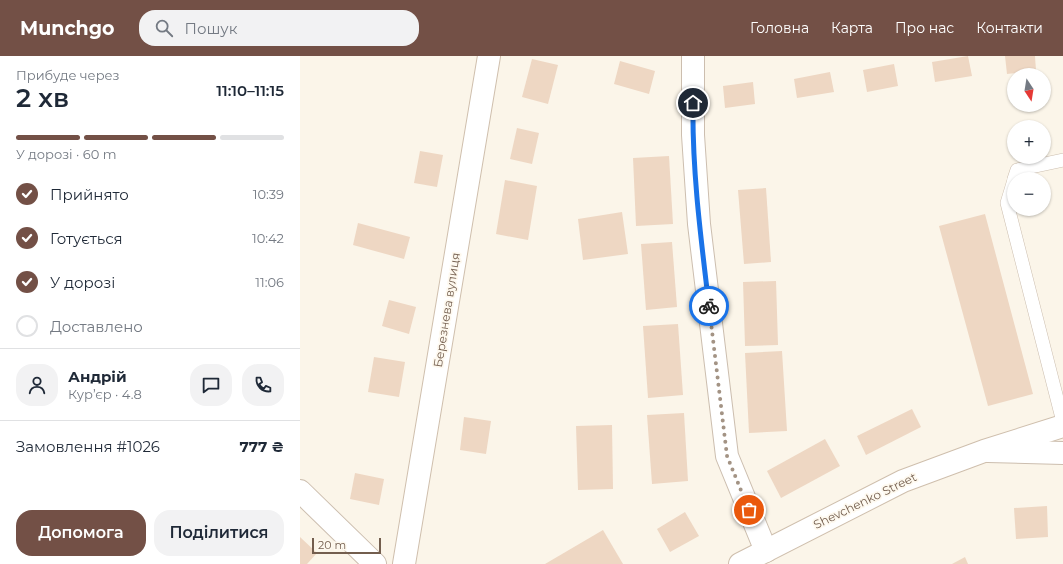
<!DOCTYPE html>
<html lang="uk">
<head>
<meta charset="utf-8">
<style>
	:root { --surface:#fff; --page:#f2f2f3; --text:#1f2937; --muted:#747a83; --line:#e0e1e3; --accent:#735046 }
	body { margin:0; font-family:Montserrat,sans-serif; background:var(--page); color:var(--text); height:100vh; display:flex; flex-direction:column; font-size:15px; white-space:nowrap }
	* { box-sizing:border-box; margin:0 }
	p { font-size:13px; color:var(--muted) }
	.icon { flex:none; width:22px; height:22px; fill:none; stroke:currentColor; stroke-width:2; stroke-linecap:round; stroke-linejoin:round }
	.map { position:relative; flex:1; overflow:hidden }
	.drawer { display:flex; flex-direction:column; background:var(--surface); width:300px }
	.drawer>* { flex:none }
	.needle { width:26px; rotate:168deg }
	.buttons { position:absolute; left:707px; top:12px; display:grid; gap:8px }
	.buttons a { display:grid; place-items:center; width:44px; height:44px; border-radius:50%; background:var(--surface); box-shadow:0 1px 3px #0004; font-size:20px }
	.scale { position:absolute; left:12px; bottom:10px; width:69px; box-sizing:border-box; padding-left:4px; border:2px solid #735e4e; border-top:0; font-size:11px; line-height:14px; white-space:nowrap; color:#735e4e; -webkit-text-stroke:3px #fef9ef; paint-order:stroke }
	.pin { position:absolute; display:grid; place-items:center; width:34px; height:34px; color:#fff; margin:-17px; border:2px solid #fff; border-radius:50%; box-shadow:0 1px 4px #0007 }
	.courier { position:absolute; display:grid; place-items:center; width:40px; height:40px; margin:-20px; border:3px solid #1a73e8; border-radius:50%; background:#fff; color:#222; box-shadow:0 1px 5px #0007 }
	.summary em { font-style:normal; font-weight:600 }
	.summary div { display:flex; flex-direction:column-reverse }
	.summary { display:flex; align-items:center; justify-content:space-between; height:68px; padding:0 16px }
	h1 { font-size:26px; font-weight:600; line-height:30px }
	.bar { display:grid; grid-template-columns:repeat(4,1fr); gap:6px 4px; align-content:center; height:48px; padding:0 16px }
	.bar i { height:5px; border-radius:3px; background:var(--line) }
	.bar .selected { background:var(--accent) }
	.bar p { grid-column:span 4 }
	.line { display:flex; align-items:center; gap:10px; padding:0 16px; border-top:1px solid var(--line) }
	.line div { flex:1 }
	.round { display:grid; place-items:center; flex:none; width:42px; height:42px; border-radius:16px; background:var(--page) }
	ol { padding:0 16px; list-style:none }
	li { display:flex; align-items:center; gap:12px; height:44px }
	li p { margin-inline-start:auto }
	li .icon { padding:4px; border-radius:50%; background:var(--accent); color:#fff; stroke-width:4 }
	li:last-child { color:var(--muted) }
	li i { width:22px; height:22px; border:2px solid var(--line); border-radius:50% }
	.button { display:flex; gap:8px; margin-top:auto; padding:8px 16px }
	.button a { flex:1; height:46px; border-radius:16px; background:var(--accent); color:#fff; font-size:16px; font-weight:600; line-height:46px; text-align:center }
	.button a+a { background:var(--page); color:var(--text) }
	header { display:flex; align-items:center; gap:24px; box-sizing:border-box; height:56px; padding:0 20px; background:var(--accent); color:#fff }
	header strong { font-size:19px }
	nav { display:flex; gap:22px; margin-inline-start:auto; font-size:14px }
	.search { width:280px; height:36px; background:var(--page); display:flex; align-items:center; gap:10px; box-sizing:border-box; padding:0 14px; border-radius:16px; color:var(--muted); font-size:15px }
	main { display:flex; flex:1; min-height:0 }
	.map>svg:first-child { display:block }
	.building { fill:#eed7c3 }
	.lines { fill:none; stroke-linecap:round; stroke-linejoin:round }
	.service-casing { stroke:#ccbeaf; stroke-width:14 }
	.minor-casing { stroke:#ccbeaf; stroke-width:24 }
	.secondary-casing { stroke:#cfbfad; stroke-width:24 }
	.service { stroke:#fff; stroke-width:13 }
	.minor { stroke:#fff; stroke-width:22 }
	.secondary { stroke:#fff; stroke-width:22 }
	.done { stroke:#a39384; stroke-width:4; stroke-dasharray:0 7.2 }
	.route { stroke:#1a73e8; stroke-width:5 }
	.labels { text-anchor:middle; stroke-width:3.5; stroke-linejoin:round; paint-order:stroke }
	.street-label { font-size:12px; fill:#735e4e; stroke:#fef9ef }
</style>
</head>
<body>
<header>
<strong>Munchgo</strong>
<div class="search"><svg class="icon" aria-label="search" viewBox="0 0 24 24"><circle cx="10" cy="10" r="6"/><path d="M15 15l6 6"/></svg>Пошук</div>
<nav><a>Головна</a><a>Карта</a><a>Про нас</a><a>Контакти</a></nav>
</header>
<main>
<section class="drawer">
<div class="summary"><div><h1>2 хв</h1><p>Прибуде через</p></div><em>11:10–11:15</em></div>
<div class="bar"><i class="selected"></i><i class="selected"></i><i class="selected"></i><i></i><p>У дорозі · 60 m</p></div>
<ol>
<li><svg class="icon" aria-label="check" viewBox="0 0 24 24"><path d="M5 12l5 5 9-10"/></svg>Прийнято<p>10:39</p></li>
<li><svg class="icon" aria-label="check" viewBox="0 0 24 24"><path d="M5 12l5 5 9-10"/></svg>Готується<p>10:42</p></li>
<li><svg class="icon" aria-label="check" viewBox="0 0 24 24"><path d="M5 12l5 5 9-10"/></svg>У дорозі<p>11:06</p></li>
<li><i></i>Доставлено</li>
</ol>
<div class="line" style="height:72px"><a class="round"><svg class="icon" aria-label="person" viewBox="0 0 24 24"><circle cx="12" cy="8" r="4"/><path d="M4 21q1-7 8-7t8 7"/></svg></a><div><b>Андрій</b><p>Кур’єр · 4.8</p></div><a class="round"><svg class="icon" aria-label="chat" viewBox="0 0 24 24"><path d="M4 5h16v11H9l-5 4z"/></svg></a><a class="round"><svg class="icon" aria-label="phone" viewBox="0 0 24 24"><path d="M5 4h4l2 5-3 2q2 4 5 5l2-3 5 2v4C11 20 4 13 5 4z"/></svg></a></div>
<div class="line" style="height:52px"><div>Замовлення #1026</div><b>777 ₴</b></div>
<div class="button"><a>Допомога</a><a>Поділитися</a></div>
</section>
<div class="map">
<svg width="763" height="508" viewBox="0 0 763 508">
	<rect width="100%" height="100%" fill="#fbf5e9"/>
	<g class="building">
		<path d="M668,0L672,20L635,26L632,6Z"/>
		<path d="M705,0H735L736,15L707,18Z"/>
		<path d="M232,3L258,9L248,48L222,41Z"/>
		<path d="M320,5L355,15L349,38L314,28Z"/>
		<path d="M594,8L598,30L567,36L563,14Z"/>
		<path d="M530,16L534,36L497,42L494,23Z"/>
		<path d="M453,26L455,48L425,52L423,30Z"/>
		<path d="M217,72L239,77L232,108L210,103Z"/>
		<path d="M120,95L143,99L137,131L114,127Z"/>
		<path d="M369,100L373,168L336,170L333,102Z"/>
		<path d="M205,124L237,130L228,184L196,178Z"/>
		<path d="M466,132L471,206L444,208L438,134Z"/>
		<path d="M322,156L328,198L283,204L278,163Z"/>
		<path d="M685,158L733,338L688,350L639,170Z"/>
		<path d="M58,167L110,181L104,203L53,189Z"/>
		<path d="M372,186L377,251L346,254L341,188Z"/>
		<path d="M476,225L478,289L445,290L443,226Z"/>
		<path d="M89,244L116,251L109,278L82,270Z"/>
		<path d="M378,268L383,339L348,342L343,270Z"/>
		<path d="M482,295L487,375L449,377L445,297Z"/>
		<path d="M74,301L105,306L99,341L68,336Z"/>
		<path d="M612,353L621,371L566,399L557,380Z"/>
		<path d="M384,357L388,425L352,428L347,359Z"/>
		<path d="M164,361L191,365L186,398L160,394Z"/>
		<path d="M312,369L313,433L278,434L276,370Z"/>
		<path d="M525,383L540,410L481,442L467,415Z"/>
		<path d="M55,417L84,423L79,449L50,443Z"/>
		<path d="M747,450L748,481L716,483L714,452Z"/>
		<path d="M385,456L399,480L370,496L357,473Z"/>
		<path d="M303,474L323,508H245Z"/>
		<path d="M0,481L17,497L7,508H0Z"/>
		<path d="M665,501L668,508H652Z"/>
	</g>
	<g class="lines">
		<defs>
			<g id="service">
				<path d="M714,123L717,114L763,104"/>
				<path d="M714,124L707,147L763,366"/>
			</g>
			<g id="minor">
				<path d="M393,0V79L399,168L427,400L466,495"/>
				<path d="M688,395L763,397"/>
				<path d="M0,435L75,508"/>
			</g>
			<g id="secondary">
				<path d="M104,508L189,0"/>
				<path d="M440,508L603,425L684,395L763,370"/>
			</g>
		</defs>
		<use href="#service" class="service-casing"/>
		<use href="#minor" class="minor-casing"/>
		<use href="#secondary" class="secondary-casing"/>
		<use href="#service" class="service"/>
		<use href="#minor" class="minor"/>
		<use href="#secondary" class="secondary"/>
	</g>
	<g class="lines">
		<path class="done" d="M409,250L427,400L449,454"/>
		<path class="route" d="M393,47C392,115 401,183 409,250"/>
	</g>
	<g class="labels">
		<g class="street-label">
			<text transform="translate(147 254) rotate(-81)" y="4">Березнева вулиця</text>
			<text transform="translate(565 445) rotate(-26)" y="4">Shevchenko Street</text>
		</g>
	</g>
</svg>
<div class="buttons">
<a><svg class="needle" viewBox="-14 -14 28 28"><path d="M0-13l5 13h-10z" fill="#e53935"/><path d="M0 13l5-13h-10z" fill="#747a83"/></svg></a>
<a>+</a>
<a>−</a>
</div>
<div class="scale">20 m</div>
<div class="pin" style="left:449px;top:454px;background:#ea580c"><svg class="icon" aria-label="bag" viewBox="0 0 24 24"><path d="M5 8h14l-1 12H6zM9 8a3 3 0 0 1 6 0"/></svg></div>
<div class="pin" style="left:393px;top:47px;background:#1f2937"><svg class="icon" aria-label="home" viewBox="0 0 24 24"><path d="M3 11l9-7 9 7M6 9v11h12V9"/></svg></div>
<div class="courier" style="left:409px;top:250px"><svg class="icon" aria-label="bike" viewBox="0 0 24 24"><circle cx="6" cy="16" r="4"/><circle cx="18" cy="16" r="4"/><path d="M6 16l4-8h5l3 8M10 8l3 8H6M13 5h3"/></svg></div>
</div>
</main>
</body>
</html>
